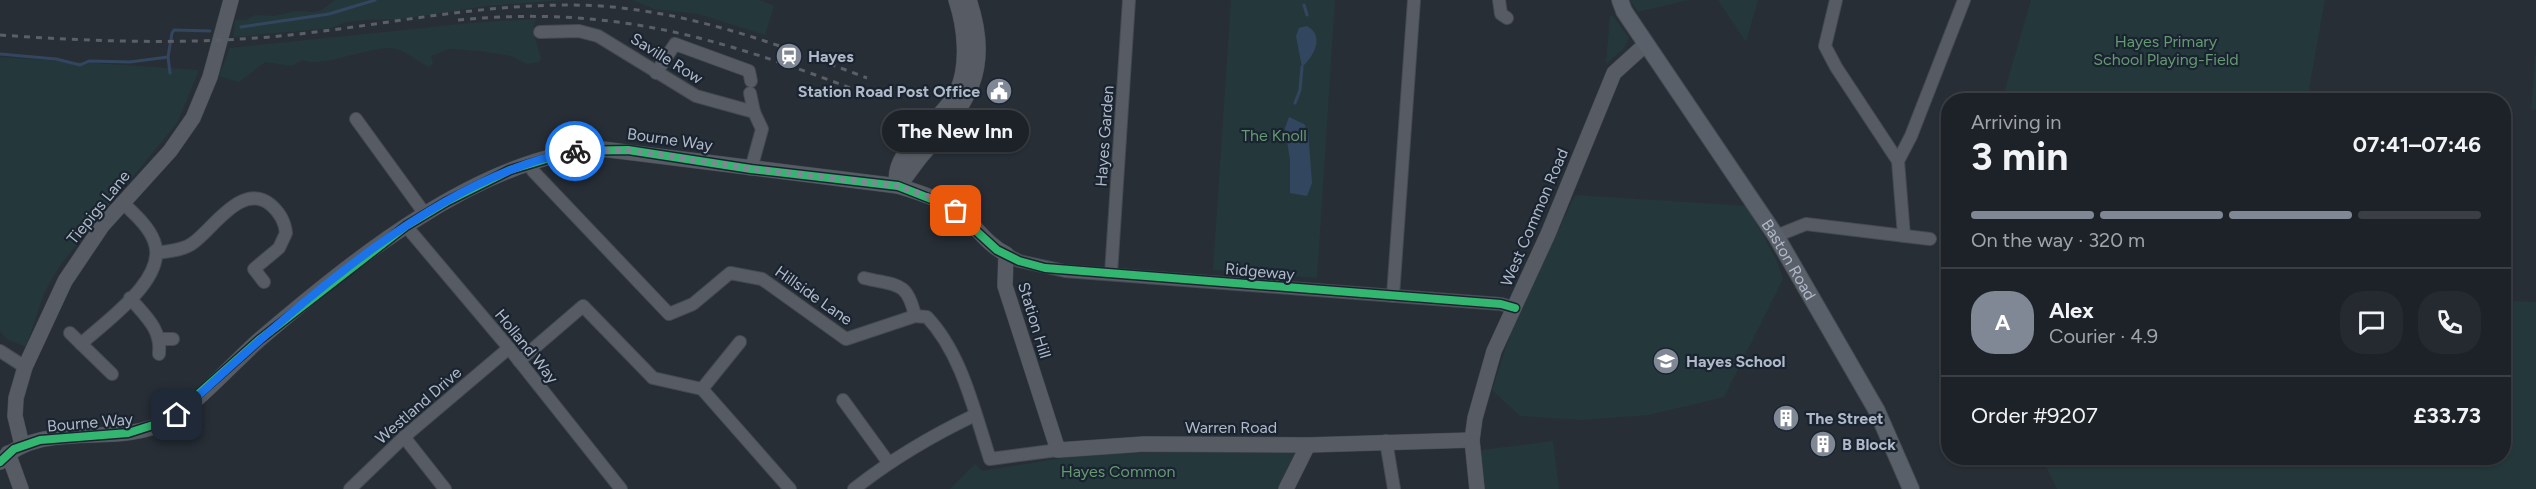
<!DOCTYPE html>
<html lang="en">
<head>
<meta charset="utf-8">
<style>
	:root { --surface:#1d2228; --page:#252a30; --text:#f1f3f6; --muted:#a0a4a8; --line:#3b3f45; --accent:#808895 }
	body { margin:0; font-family:Figtree,sans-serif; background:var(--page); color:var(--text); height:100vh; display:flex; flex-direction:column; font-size:22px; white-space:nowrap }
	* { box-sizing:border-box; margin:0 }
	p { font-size:20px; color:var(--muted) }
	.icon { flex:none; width:33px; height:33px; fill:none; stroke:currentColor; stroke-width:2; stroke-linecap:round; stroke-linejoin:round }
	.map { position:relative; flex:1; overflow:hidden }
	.panel { position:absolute; left:1941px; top:93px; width:570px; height:372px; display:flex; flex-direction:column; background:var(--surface); border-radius:24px; box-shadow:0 2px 4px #0004,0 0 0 2px var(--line) }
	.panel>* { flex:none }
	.pin { position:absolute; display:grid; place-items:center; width:51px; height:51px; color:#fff; margin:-26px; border-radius:12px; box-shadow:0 3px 9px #0006 }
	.courier { position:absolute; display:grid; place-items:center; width:60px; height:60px; margin:-30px; border:4px solid #1a73e8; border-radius:50%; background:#fff; color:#222; box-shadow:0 2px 8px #0007 }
	.bubble { position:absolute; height:42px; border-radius:21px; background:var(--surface); box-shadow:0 2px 4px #0004,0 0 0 2px var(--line); font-size:20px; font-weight:700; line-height:42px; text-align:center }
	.headline em { font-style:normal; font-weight:700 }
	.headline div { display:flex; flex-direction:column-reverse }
	.headline { display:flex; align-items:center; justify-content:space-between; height:102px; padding:0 30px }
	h1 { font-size:39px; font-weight:700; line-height:45px }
	.bar { display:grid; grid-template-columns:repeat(4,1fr); gap:9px 6px; align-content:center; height:72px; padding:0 30px }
	.bar i { height:8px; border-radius:4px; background:var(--line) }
	.bar .current { background:var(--accent) }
	.bar p { grid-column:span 4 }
	.line { display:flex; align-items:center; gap:15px; padding:0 30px; border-top:2px solid var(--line) }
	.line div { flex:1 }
	.round { display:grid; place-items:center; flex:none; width:63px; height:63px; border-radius:24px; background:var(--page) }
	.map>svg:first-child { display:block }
	.green { fill:#24383c }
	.water { fill:#324660 }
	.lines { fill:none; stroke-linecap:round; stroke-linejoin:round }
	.stream { stroke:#324660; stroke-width:3 }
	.minor-casing { stroke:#454a51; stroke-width:14 }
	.tertiary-casing { stroke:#454a51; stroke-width:16 }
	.secondary-casing { stroke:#454a51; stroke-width:18 }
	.minor { stroke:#575c64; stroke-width:12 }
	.tertiary { stroke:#575c64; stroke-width:15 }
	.secondary { stroke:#5a6069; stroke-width:16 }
	.rail { stroke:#5a5f68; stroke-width:3; stroke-dasharray:6 6; stroke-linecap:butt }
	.cycleway-casing { stroke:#1a2431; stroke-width:11 }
	.cycleway { stroke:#33b770; stroke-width:8 }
	.done { stroke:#808895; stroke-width:6; stroke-dasharray:0 10.8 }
	.route { stroke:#1a73e8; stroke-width:8 }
	.labels { text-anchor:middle; stroke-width:4.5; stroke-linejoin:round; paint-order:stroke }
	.park-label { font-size:16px; fill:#659a71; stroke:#1a2431 }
	.poi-label { font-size:16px; font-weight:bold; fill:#b0b9c8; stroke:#1a2431; text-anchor:start }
	.street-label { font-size:16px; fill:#b0b9c8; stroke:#1a2431 }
</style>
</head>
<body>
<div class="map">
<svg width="2536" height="489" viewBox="0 0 2536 489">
	<rect width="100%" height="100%" fill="#272e36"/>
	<g class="green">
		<path d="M335,0H565L486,6L402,19L366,20L346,22L332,28L233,37L235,20H246L255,15L275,16L295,11L314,12L322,10Z"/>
		<path d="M632,0H760L774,6L765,35L698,14L654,9Z"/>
		<path d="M1231,0H1335L1317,278L1213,270Z"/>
		<path d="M1630,0H1688L1638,12Z"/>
		<path d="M1718,0H1758L1746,42Z"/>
		<path d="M2031,0H2325L2307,100H2002Z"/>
		<path d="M1610,16H1613L1629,38L1624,48L1606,64Z"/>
		<path d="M536,19L533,32L541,58L539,62L527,64L511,56L480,51L449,49L431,56L433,64L429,67C417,62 404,49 391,48C368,47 318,69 303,60L291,66L265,62L239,82L219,76L230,48L471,23Z"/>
		<path d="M2536,49V109L2531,110Z"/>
		<path d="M0,57L199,70L177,123L60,265L44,293L26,347L6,339L0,331Z"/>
		<path d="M1575,195L1747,206L1777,261L1783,279L1724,397L1649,415L1581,420L1520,416L1492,390L1511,332Z"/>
		<path d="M2504,301L2536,302V489H2057L2042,458H2504Z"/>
		<path d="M1553,441L1559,489H1485L1481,450Z"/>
		<path d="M1296,450L1278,489H950L975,464L982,471L1087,454Z"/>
	</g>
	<g class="water">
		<path d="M1307,26C1325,36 1314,56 1302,67L1296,36L1299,28Z"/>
		<path d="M1289,117L1304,124L1308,131L1312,183L1307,196L1290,193V160L1285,128Z"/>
	</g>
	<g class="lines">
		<g class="stream">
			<path d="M1304,5L1307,15"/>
			<path d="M241,27L329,14L375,0"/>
			<path d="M0,54L56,59L80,65L89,61L130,62L168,57"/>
			<path d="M170,73L168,57L172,33L174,30L210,31"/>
			<path d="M1295,103L1300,90L1302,67"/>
		</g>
		<defs>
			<g id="minor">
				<path d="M1499,0L1501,14L1507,18"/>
				<path d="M1836,0L1825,46L1836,67L1898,161L1904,236"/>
				<path d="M540,32L579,31L598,36L696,96L754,112L762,129L751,169"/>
				<path d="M656,73L675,44L749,71L751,81"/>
				<path d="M750,93L754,112"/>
				<path d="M356,119L425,214"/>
				<path d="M1898,161L1911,136L1964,0"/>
				<path d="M530,163L533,171L669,314L693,304L730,273L762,279L846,339L915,316L927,317C962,354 974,411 990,459L1058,450"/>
				<path d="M406,226L509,348L621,489"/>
				<path d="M1776,236L1806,224L1930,239"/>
				<path d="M157,253C169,251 184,250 193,243C213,229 242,181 271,205C279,212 285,222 286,233L279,248L254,269L264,282"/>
				<path d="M1006,254L1019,261L1065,271L1501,304L1515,308"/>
				<path d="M1111,274L1129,0"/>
				<path d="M864,278C896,286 907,280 915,316"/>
				<path d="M1393,296L1414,0"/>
				<path d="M130,298C145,316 162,329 159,354"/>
				<path d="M70,333L112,374"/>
				<path d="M160,339H173"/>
				<path d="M81,344C106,321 169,278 154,241C148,225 133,213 122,202"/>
				<path d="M0,351L25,367"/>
				<path d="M519,361L583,306L653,378L702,389"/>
				<path d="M702,389L790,489"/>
				<path d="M702,389L740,342"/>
				<path d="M843,400L888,462"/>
				<path d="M404,437L445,489"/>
				<path d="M1386,441L1394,489"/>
				<path d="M350,489L404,437L509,348"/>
				<path d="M854,489C892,459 931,436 975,415"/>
			</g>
			<g id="tertiary">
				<path d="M898,186C908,176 914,164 924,153C968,103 993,70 969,0"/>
				<path d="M898,186C886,153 944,120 957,91C969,65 965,27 956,0"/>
				<path d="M22,445L15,416L16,398L25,367L65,281L102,226L170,151L193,118L210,77L231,0"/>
				<path d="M8,453L21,489"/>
				<path d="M0,462C40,418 117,449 167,421C196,405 233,363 259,340C348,264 481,154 602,149L898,186C921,193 944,200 963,216C978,229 988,245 1006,254L1005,286L1058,450L1144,444L1308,445L1472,440"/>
				<path d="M1286,489L1308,445"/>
				<path d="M1477,489L1472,440L1475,418L1494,351L1548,234L1614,73L1646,44"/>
			</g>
			<g id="secondary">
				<path id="s1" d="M1620,0L1624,11L1776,236L1877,411L1911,489"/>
			</g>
		</defs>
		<use href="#minor" class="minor-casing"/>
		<use href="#tertiary" class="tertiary-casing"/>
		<use href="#secondary" class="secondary-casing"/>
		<use href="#minor" class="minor"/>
		<use href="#tertiary" class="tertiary"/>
		<use href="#secondary" class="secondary"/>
		<g class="rail">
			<path d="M458,20C614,5 719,38 861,92"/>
			<path d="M0,35C97,42 193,45 290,35C394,24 496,0 601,6C695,13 780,45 867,78"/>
		</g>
		<defs>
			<path id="cycleway" d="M0,462L14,449L40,440L128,433L169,420L259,340L406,226L446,202L510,170L573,151L628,150L751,169L898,186L949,206L997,250L1019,261L1045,268L1501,304L1515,308"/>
		</defs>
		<use href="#cycleway" class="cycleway-casing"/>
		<use href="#cycleway" class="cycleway"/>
	</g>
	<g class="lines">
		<path class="done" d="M575,151L628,150L752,169L898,186L933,198L956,211"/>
		<path class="route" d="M177,415C283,319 431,177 575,151"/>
	</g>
	<defs>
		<symbol id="station-disc" viewBox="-11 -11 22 22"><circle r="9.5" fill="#808895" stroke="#1a2431"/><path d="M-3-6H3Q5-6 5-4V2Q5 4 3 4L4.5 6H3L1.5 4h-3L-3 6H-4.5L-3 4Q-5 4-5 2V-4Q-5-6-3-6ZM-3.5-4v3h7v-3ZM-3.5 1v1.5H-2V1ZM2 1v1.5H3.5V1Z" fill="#fff"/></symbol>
		<symbol id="civic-disc" viewBox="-11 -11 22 22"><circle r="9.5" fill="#808895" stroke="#1a2431"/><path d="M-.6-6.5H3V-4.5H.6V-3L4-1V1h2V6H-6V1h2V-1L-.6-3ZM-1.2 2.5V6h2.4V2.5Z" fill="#fff"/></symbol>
		<symbol id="school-disc" viewBox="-11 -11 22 22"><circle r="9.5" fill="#808895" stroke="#1a2431"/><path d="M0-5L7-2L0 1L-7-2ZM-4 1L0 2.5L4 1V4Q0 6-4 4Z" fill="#fff"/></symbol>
		<symbol id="building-disc" viewBox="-11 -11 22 22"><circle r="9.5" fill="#808895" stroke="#1a2431"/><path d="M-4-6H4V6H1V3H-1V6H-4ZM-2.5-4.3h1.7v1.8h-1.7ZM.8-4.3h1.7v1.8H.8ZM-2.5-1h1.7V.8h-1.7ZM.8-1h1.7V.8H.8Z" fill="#fff"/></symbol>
	</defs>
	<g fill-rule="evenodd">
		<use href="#station-disc" x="774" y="41" width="30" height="30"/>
		<use href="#civic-disc" x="984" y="76" width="30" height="30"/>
		<use href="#school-disc" x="1651" y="346" width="30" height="30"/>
		<use href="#building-disc" x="1771" y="403" width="30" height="30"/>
		<use href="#building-disc" x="1808" y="429" width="30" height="30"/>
	</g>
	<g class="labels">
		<g class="park-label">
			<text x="2166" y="47">Hayes Primary<tspan x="2166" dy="18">School Playing-Field</tspan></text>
			<text x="1274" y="141">The Knoll</text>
			<text x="1118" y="477">Hayes Common</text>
		</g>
		<g class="poi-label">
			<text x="808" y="62">Hayes</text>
			<text x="980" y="97" text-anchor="end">Station Road Post Office</text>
			<text x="1686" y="367">Hayes School</text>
			<text x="1806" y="424">The Street</text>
			<text x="1842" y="450">B Block</text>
		</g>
		<g class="street-label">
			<text transform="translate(667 58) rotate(32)" y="6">Saville Row</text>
			<text transform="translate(1104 136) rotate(-86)" y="6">Hayes Garden</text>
			<text transform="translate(670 139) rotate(8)" y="6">Bourne Way</text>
			<text transform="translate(98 207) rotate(-51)" y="6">Tiepigs Lane</text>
			<text transform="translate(1534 217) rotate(-67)" y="6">West Common Road</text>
			<text dy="6" stroke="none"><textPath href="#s1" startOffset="310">Baston Road</textPath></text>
			<text transform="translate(1260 271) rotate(5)" y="6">Ridgeway</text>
			<text transform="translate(814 295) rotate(35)" y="6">Hillside Lane</text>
			<text transform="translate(1035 320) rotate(73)" y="6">Station Hill</text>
			<text transform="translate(527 346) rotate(51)" y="6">Holland Way</text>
			<text transform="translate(418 405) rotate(-41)" y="6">Westland Drive</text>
			<text transform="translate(90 422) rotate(-5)" y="6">Bourne Way</text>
			<text x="1231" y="433">Warren Road</text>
		</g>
	</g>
</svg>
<div class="pin" style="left:956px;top:211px;background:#ea580c"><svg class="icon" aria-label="bag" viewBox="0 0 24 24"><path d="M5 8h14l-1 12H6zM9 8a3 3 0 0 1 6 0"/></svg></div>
<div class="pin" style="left:177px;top:415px;background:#1f2937"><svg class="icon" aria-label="home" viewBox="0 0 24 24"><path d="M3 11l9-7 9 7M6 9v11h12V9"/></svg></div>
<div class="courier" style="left:575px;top:151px"><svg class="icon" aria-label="bike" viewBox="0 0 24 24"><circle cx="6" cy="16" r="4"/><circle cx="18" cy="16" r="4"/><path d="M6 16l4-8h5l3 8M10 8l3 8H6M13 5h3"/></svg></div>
<div class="bubble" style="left:882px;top:110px;width:147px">The New Inn</div>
<section class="panel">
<div class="headline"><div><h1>3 min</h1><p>Arriving in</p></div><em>07:41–07:46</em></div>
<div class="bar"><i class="current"></i><i class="current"></i><i class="current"></i><i></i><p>On the way · 320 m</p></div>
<div class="line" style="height:108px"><b class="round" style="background:var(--accent);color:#fff">A</b><div><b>Alex</b><p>Courier · 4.9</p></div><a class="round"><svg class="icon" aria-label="chat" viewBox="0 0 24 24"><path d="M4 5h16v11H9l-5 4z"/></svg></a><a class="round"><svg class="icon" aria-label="phone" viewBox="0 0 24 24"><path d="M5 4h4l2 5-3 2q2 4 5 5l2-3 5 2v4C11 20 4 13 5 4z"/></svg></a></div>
<div class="line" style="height:78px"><div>Order #9207</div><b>£33.73</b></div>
</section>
</div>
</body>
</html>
